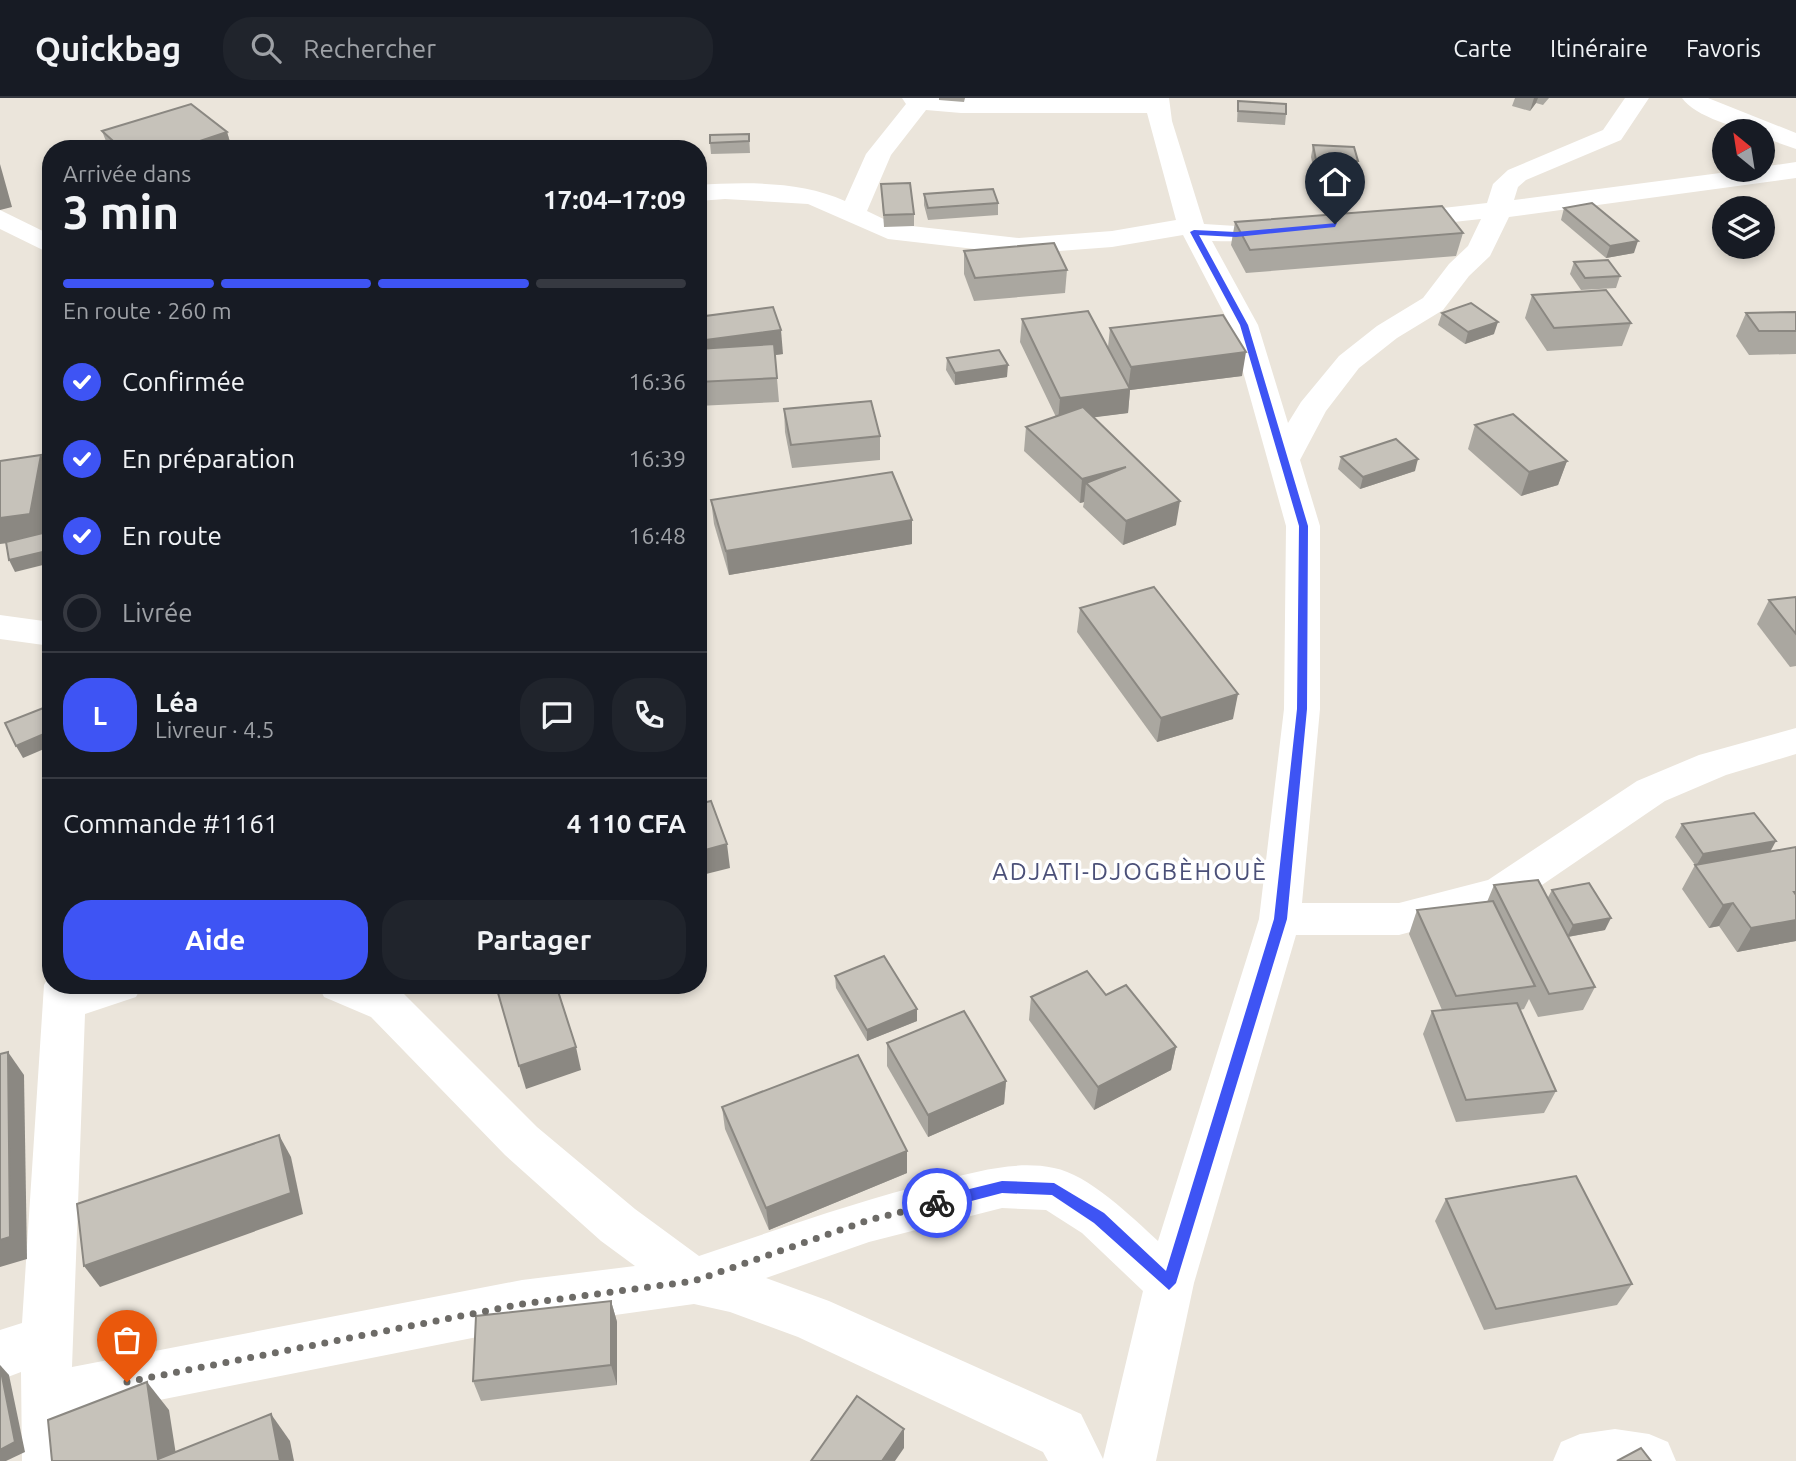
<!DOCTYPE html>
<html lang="fr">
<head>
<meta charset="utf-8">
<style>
	:root { --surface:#171b24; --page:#20242c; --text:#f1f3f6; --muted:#9ea1a6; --line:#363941; --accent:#3e54f4 }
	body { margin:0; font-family:Ubuntu,sans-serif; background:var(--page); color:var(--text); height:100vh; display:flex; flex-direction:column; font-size:26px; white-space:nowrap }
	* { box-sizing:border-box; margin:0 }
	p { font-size:23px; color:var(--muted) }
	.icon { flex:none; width:38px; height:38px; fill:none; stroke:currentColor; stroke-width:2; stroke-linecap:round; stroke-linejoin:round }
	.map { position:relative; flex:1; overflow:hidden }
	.panel { position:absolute; left:42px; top:42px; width:665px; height:854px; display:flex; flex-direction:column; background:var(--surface); border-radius:28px; box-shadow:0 4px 10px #0003 }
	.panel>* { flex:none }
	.needle { width:46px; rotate:330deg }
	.buttons { position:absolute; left:1712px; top:21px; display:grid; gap:14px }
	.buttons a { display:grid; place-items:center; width:63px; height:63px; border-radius:50%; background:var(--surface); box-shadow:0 4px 10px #0003; font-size:35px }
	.pin { position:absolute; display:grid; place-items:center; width:60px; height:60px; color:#fff; margin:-72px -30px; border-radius:50% 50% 50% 0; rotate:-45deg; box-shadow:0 0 7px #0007 }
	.pin .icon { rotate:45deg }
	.courier { position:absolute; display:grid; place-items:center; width:70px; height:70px; margin:-35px; border:5px solid #3e54f4; border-radius:50%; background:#fff; color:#222; box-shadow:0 2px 9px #0007 }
	.headline em { font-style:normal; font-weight:700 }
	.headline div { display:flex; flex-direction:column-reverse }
	.headline { display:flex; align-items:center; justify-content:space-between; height:119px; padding:0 21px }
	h1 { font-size:46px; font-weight:700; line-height:52px }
	.bar { display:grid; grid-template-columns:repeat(4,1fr); gap:10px 7px; align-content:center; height:84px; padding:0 21px }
	.bar i { height:9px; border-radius:5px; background:var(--line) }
	.bar .on { background:var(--accent) }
	.bar p { grid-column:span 4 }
	.line { display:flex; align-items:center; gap:18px; padding:0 21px; border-top:2px solid var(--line) }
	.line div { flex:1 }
	.round { display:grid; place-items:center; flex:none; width:74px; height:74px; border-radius:28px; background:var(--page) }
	ol { padding:0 21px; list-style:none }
	li { display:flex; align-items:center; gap:21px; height:77px }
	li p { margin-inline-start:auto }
	li .icon { padding:7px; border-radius:50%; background:var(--accent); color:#fff; stroke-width:4 }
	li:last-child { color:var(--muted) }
	li i { width:38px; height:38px; border:4px solid var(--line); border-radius:50% }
	.action { display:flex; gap:14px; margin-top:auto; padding:14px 21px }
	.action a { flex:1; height:80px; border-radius:28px; background:var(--accent); color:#fff; font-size:28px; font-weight:700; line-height:80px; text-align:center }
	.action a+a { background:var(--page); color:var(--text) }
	header { display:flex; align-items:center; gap:42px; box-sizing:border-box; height:98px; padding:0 35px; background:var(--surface); border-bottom:2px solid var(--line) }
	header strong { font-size:33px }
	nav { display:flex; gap:38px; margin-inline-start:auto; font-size:24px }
	.search { width:490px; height:63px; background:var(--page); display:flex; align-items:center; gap:18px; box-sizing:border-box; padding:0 24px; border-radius:28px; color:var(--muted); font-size:26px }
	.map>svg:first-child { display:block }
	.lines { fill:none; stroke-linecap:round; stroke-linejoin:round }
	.minor { fill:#fff; fill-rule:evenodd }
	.wall { fill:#aaa7a0 }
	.shaded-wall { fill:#8b8882 }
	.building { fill:#c6c2ba; stroke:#8b8882; stroke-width:2 }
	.route { fill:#3e54f4 }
	.done { stroke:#6d6b67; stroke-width:7; stroke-dasharray:0 12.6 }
	.labels { text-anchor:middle; stroke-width:7; stroke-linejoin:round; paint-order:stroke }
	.quarter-label { font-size:24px; letter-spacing:2px; fill:#4b5078; stroke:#fff }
</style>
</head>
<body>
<header>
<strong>Quickbag</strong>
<div class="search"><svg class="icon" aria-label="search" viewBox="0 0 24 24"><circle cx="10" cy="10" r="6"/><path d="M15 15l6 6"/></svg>Rechercher</div>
<nav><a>Carte</a><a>Itinéraire</a><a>Favoris</a></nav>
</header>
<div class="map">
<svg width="1796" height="1363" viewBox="0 0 1796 1363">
	<rect width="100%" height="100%" fill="#ebe5db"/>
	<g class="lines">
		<g class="minor">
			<path d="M902,0H1169L1172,23L1204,126L1236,128L1287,123L1296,125L1300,131L1296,137C1269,143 1240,144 1212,143L1258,227L1288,325L1301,304L1339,258L1377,228L1423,200L1449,166L1468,148L1481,121L1399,130L1390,128L1386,122L1390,116L1487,105L1493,86L1508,72L1603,32L1625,0H1649L1621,42L1526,82L1518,89L1514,102L1743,72H1762V69L1796,64V80L1509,119L1490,158L1469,178L1443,212L1397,240L1359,270L1326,313L1300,362L1320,428V611L1302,805H1399L1488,782L1637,683L1699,657L1796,630V656L1726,677L1665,703L1514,806L1399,837H1296L1194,1185L1156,1363H1048L1043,1354L798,1239L730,1214L694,1206L522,1230L74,1319L76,1363H22L21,1274L0,1282V1232L22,1225L44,887L51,874V887H142L136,899L85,916L72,1269L522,1182L635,1168L601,1143L505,1057L371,919L324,899L318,887H386L401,893L537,1029L635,1111L699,1158C779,1131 857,1103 938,1083C976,1074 1015,1062 1054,1070C1088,1076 1132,1119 1158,1143L1259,821L1284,611L1286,428L1230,227L1183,137L1112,149L1019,156L888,141L808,106L725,101L698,103V87C746,84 801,83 845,103L866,56L906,6ZM926,12L961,15H1147L1176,122L1112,133L1019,140L894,126L867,113L891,57ZM1002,1110L1046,1112L1082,1135L1143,1193L1103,1361L1081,1316L829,1203L766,1180L869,1144Z"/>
			<path d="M1682,0H1708L1796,35V51L1762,39V33C1741,33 1694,18 1682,0Z"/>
			<path d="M0,112L51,137V156L0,131Z"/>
			<path d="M0,517L51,524V548L0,541Z"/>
			<path d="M1615,1331L1649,1336L1668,1344L1676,1363H1553L1561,1344L1580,1336Z"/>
		</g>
	</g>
	<g class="wall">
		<path d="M939,0H965L964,4L939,2Z"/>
		<path d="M1515,0H1549L1543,7L1536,5L1530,13L1512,8Z"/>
		<path d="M1238,3L1286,16L1285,27L1237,24Z"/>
		<path d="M102,33L227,34L232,51H109Z"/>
		<path d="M749,36L750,55L711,56L710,45Z"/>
		<path d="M1313,47L1358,63L1355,74L1314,73L1311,59Z"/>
		<path d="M881,86L914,116V128L884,129Z"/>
		<path d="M924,96L998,105V117L928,122L924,107Z"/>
		<path d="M1564,110L1634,155L1606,160L1561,122Z"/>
		<path d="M1235,124L1463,135L1456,158L1246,175L1231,147Z"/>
		<path d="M964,153L1067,172L1065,195L974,203L964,176Z"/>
		<path d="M1574,164L1620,178L1616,190L1581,192L1570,176Z"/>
		<path d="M1532,197L1631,225L1622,248L1547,253L1525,220Z"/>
		<path d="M1796,214V256L1749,257L1736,238L1746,215Z"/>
		<path d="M1442,215L1494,236L1465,246L1438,227Z"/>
		<path d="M698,219L783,256L775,257L779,304L698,308Z"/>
		<path d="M1022,221L1108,249L1110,230L1242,278L1130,292L1128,315L1093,319L1176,427L1123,447L1083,409L1084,404L1080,405L1024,353L1026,329L1056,319L1020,244Z"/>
		<path d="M947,260L1007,279L955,287L946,272Z"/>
		<path d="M784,311L880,338V362L792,370L785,334Z"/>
		<path d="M1475,327L1567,363L1558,387L1521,398L1468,351Z"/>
		<path d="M1341,359L1415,373L1360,391L1338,371Z"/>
		<path d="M711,402L912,422V446L729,477L714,426Z"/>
		<path d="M1796,499V568L1790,569L1757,526L1769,502Z"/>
		<path d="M1080,510L1233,621L1157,644L1077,534Z"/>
		<path d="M1682,726L1770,754L1796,749V843L1737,854L1719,828L1709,830L1682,791L1695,767L1675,739Z"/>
		<path d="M1494,787L1547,801L1552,792L1605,832L1568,839L1595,889L1583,912L1538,919L1529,901L1524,911L1520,912L1556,993L1544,1015L1456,1024L1423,936L1432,913L1442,912L1409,836L1417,812L1487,804Z"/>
		<path d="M835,878L917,923L867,943L836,890Z"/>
		<path d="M1106,897L1176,949L1171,972L1094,1012L1029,922L1031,899Z"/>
		<path d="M887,945L1006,983L1004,1006L928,1039L887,968Z"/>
		<path d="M722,1009L907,1053V1075L769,1132L725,1031Z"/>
		<path d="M1446,1101L1632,1186L1617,1207L1484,1232L1435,1123Z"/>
		<path d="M611,1203L617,1224V1287L481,1303L473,1283Z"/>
	</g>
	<g class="shaded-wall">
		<path d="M1534,0H1538L1536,5L1530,13Z"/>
		<path d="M227,34L232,51H176Z"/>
		<path d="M0,66L12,109L0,112Z"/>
		<path d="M1638,143L1634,155L1606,160L1610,148Z"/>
		<path d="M1498,224L1494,236L1465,246L1468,234Z"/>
		<path d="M781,232L783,256L698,267V243Z"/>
		<path d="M1246,254L1242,278L1130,292L1128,315L1058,324L1060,300L1128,291L1131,269Z"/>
		<path d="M1008,267L1007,279L955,287V275Z"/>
		<path d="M41,357L51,379V386L41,441L0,446V420Z"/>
		<path d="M1418,361L1415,373L1360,391L1363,379Z"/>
		<path d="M1567,363L1558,387L1521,398L1529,374Z"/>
		<path d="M1126,369L1086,385L1084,404L1080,405L1082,381Z"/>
		<path d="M1180,403L1176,427L1123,447L1126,423Z"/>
		<path d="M912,422V446L729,477L726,453Z"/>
		<path d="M51,452V465L15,474L9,462Z"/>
		<path d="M1238,596L1233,621L1157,644L1161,620Z"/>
		<path d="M51,633V648L23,660L16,648Z"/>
		<path d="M1776,743L1769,756L1696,768L1703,756Z"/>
		<path d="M727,746L730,770L698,778V754Z"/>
		<path d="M1733,805L1719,828L1709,830L1723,807Z"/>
		<path d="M1611,820L1605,832L1567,839L1573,827Z"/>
		<path d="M1796,822V843L1737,854L1751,830Z"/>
		<path d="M917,911V923L867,943V932Z"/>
		<path d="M576,949L581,972L526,991L519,968Z"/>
		<path d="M1176,949L1171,972L1094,1012L1098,989Z"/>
		<path d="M8,954L24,977L27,1161L0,1169V1142Z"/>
		<path d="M1006,983L1004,1006L928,1039V1017Z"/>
		<path d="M279,1037L291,1059L303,1116L100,1189L84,1168Z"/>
		<path d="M907,1053V1075L769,1132L766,1110Z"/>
		<path d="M611,1203L617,1224V1287L611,1267Z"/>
		<path d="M0,1267L9,1277L25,1354L6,1363H0Z"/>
		<path d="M147,1284L169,1312L177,1363L158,1361Z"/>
		<path d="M271,1316L290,1343L294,1363H280Z"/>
		<path d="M904,1331V1350L895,1363H882Z"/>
	</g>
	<g class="building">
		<path d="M1238,3L1286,6V16L1238,13Z"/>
		<path d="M191,6L227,34L176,51H122L102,33Z"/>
		<path d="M749,36V43L710,45V37Z"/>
		<path d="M484,47V51H440V49Z"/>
		<path d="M1313,47L1354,49L1358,63L1316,62Z"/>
		<path d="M910,85L914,116L884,117L881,86Z"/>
		<path d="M993,91L998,105L928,110L924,96Z"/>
		<path d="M1592,105L1638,143L1610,148L1564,110Z"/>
		<path d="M1442,108L1463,135L1250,152L1235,124Z"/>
		<path d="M1054,145L1067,172L975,180L964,153Z"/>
		<path d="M1608,162L1620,178L1585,180L1574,164Z"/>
		<path d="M1606,192L1631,225L1554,230L1532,197Z"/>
		<path d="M1471,205L1498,224L1468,234L1442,215Z"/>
		<path d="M773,209L781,232L698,243V219Z"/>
		<path d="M1088,213L1130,291L1060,300L1022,221Z"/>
		<path d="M1796,214V233H1759L1746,215Z"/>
		<path d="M1223,217L1246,254L1131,269L1110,230Z"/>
		<path d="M774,246L777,280L698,284V251Z"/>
		<path d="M999,252L1008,267L955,275L947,260Z"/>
		<path d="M871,303L880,338L791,347L784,311Z"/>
		<path d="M1083,309L1180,403L1126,423L1086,385L1126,369L1082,381L1026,329Z"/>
		<path d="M1513,316L1567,363L1529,374L1475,327Z"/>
		<path d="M1396,341L1418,361L1363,379L1341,359Z"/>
		<path d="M41,357L30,416L0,420V363Z"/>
		<path d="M892,374L912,422L726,453L711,402Z"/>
		<path d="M51,433V452L9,462L6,444Z"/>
		<path d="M1154,489L1238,596L1161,620L1080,510Z"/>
		<path d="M1796,499V536L1769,502Z"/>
		<path d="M51,607V633L16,648L5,625Z"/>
		<path d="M711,703L727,746L698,754V706Z"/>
		<path d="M1754,715L1776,743L1703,756L1682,726Z"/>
		<path d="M1796,749V794H1794L1796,797V822L1751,830L1733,805L1723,807L1695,767Z"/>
		<path d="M1538,782L1595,889L1549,896L1494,787Z"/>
		<path d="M1589,785L1611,820L1573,827L1552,792Z"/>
		<path d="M1493,803L1535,888L1456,898L1417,812Z"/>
		<path d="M884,858L917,911L867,932L835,878Z"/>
		<path d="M1087,873L1106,897L1126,887L1176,949L1098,989L1031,899Z"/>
		<path d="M500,887H556L576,949L519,968L496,888Z"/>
		<path d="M1517,905L1556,993L1466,1002L1432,913Z"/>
		<path d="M964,913L1006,983L928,1017L887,945Z"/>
		<path d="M8,954L10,1139L0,1142V956Z"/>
		<path d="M858,957L907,1053L766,1110L722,1009Z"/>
		<path d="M279,1037L291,1095L84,1168L77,1106Z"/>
		<path d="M1576,1078L1632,1186L1496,1211L1446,1101Z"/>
		<path d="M611,1203V1267L473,1283L476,1218Z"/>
		<path d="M0,1268L15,1344L0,1352Z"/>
		<path d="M147,1284L158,1361L271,1316L280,1363H52L48,1322Z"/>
		<path d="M857,1298L904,1331L882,1363H811Z"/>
		<path d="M1641,1350L1651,1363H1617Z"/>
	</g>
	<path class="route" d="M1337,125L1335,129L1236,139L1199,137L1248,227L1308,428L1307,611L1287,821L1176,1185L1169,1192L1094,1125L1052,1097L1002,1095L937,1112L930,1105L937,1099L1002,1083L1054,1085L1104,1115L1166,1173L1274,821L1297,611L1299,428L1240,227L1190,134L1194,132L1236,134Z"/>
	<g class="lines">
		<path class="done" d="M127,1284L522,1206L694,1183L869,1122L937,1105"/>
	</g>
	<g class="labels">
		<g class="quarter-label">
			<text x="1130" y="782">ADJATI-DJOGBÈHOUÈ</text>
		</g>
	</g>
</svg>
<div class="buttons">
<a><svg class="needle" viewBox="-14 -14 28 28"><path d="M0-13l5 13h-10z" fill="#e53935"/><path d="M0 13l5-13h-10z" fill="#9ea1a6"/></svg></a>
<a><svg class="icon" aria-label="layers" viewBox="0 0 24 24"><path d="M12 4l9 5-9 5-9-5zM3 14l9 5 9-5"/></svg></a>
</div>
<div class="pin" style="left:127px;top:1284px;background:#ea580c"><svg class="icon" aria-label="bag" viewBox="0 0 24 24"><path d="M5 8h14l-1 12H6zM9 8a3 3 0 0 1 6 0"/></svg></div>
<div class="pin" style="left:1335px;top:126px;background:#1f2937"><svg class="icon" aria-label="home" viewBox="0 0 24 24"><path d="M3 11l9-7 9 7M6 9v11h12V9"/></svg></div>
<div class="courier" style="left:937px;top:1105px"><svg class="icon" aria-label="bike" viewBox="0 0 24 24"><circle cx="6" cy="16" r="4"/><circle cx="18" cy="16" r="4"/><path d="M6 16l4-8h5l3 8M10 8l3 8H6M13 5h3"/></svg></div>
<section class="panel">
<div class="headline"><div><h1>3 min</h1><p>Arrivée dans</p></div><em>17:04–17:09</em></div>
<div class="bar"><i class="on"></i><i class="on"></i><i class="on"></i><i></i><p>En route · 260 m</p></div>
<ol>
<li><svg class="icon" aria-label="check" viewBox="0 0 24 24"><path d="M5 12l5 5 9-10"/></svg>Confirmée<p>16:36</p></li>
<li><svg class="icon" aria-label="check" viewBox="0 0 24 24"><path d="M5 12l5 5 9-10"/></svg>En préparation<p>16:39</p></li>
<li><svg class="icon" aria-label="check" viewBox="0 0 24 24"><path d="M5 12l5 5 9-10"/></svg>En route<p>16:48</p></li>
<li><i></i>Livrée</li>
</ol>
<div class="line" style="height:126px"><b class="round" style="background:var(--accent);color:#fff">L</b><div><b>Léa</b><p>Livreur · 4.5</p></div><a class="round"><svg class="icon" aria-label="chat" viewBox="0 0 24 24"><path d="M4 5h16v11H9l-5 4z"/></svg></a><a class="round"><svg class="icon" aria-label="phone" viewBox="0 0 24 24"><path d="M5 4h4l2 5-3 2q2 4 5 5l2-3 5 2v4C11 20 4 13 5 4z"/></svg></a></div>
<div class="line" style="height:91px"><div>Commande #1161</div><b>4 110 CFA</b></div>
<div class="action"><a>Aide</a><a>Partager</a></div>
</section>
</div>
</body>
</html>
